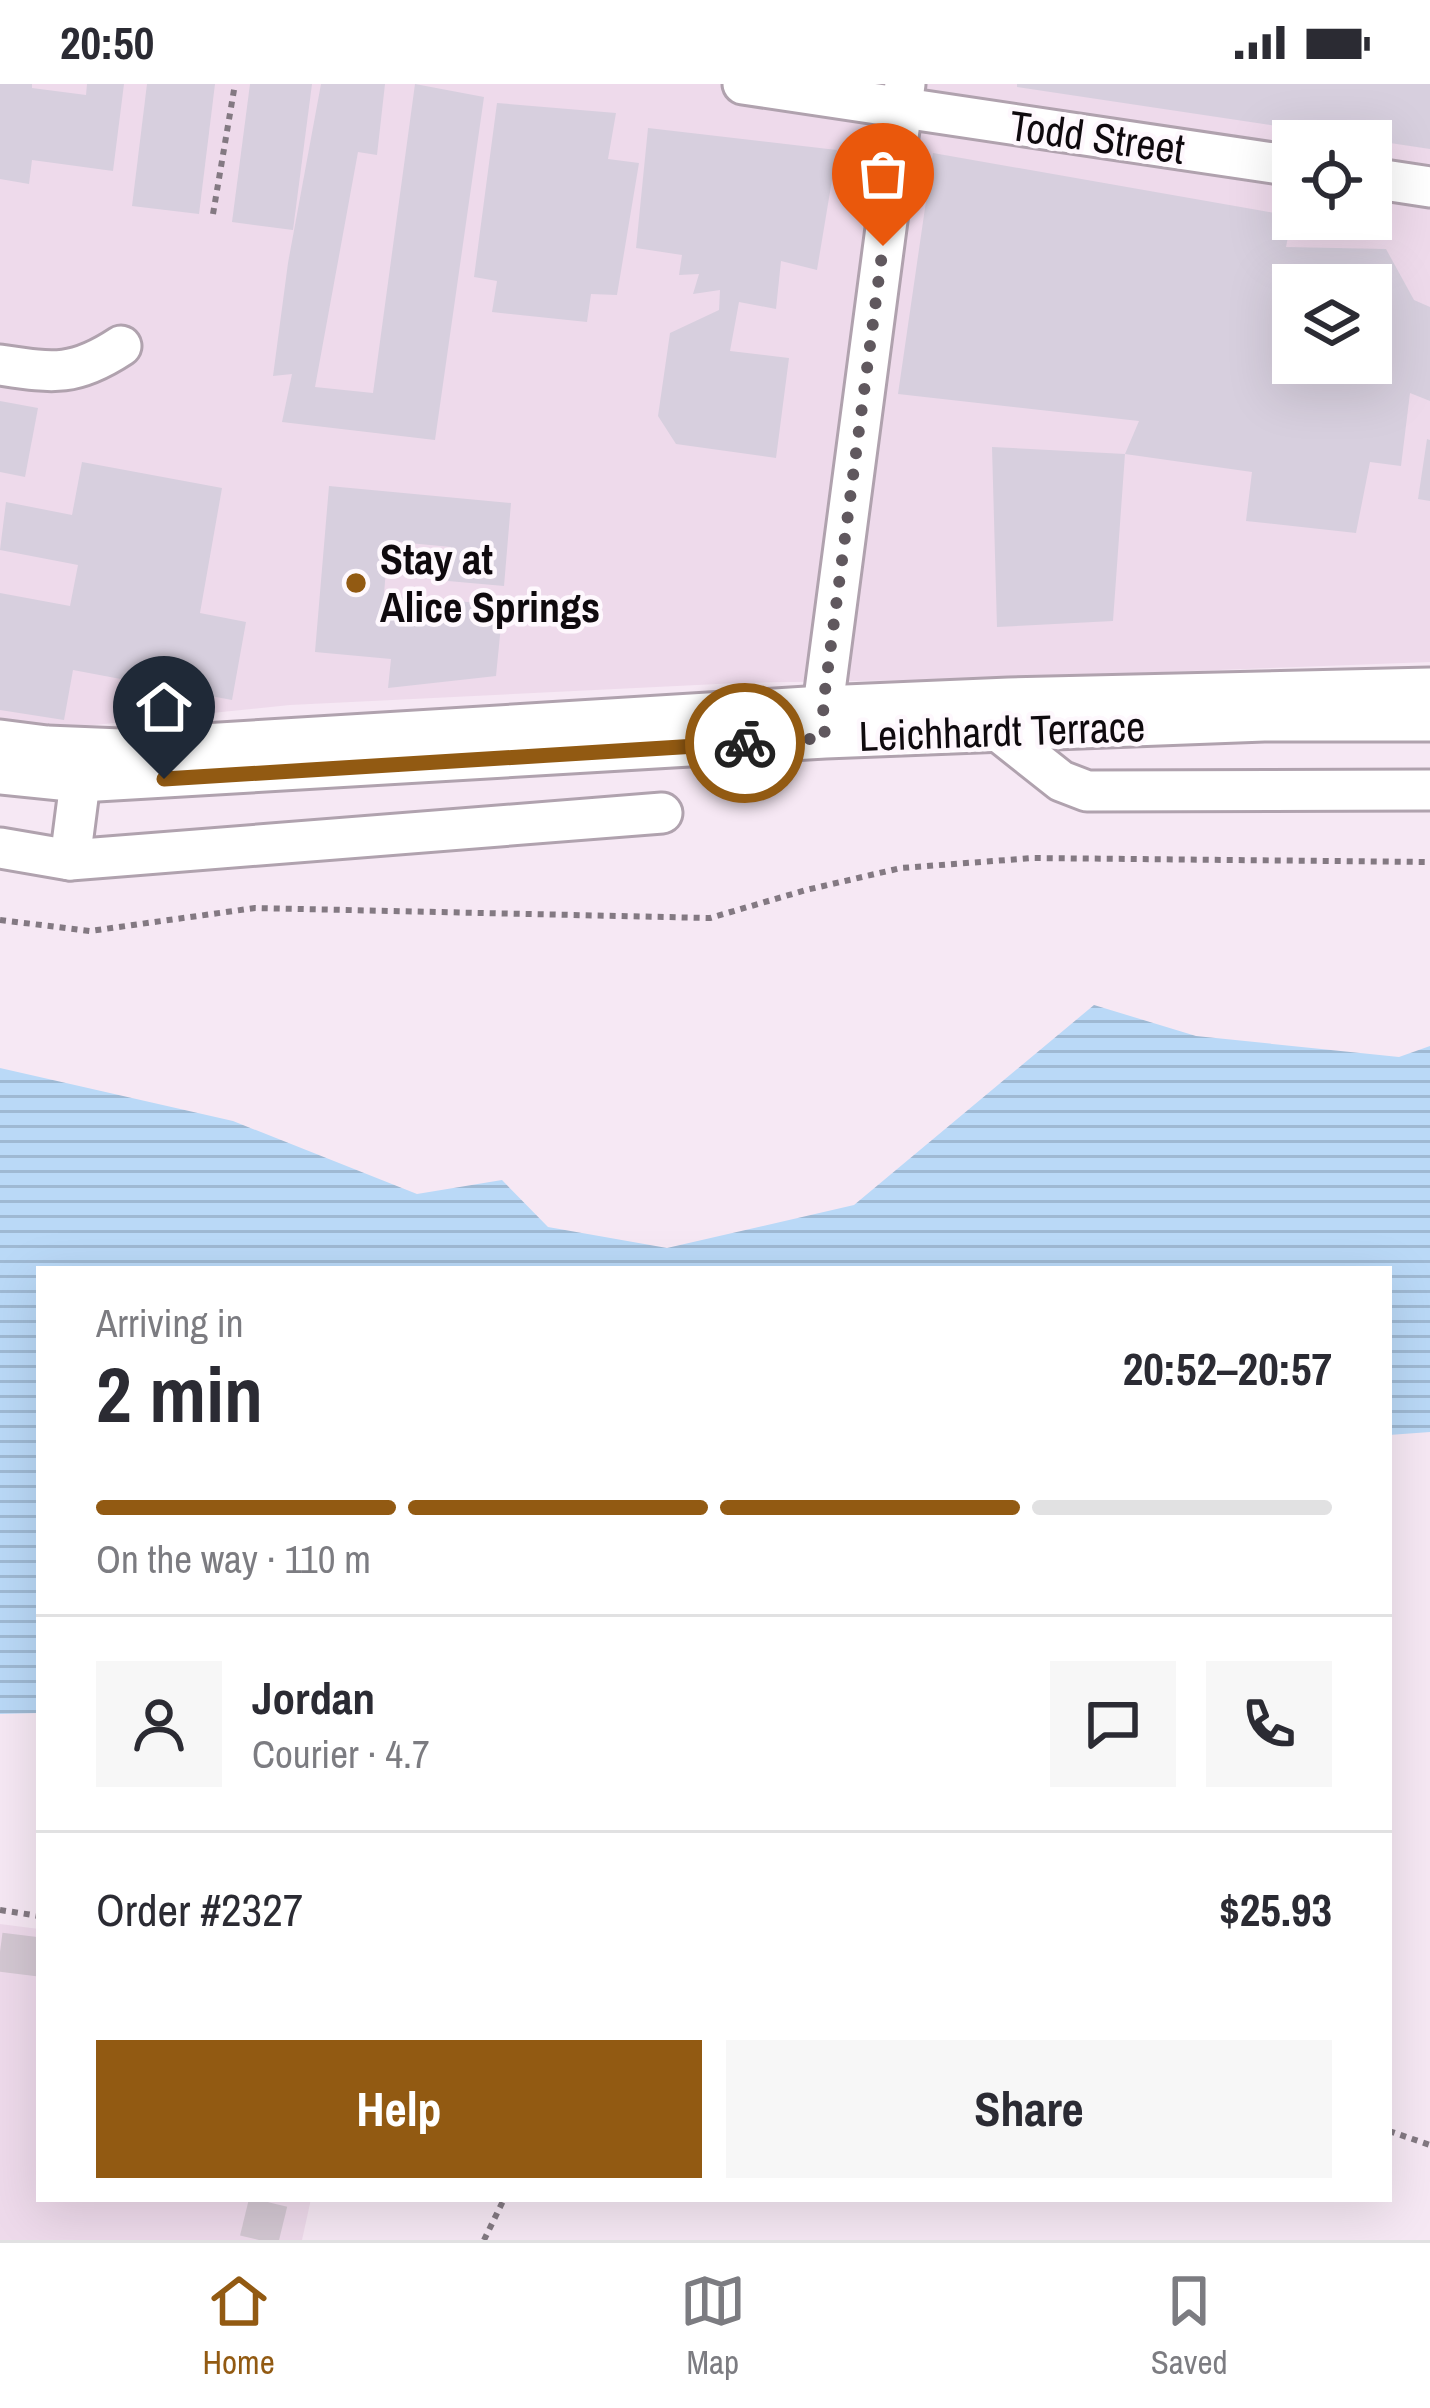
<!DOCTYPE html>
<html lang="en">
<head>
<meta charset="utf-8">
<style>
	:root { --surface:#fff; --page:#f7f7f7; --text:#2b2b33; --muted:#7c7c81; --line:#e1e1e2; --accent:#925a12 }
	body { margin:0; font-family:"Archivo Narrow",sans-serif; background:var(--page); color:var(--text); height:100vh; display:flex; flex-direction:column; font-size:45px; white-space:nowrap }
	* { box-sizing:border-box; margin:0 }
	p { font-size:39px; color:var(--muted) }
	.icon { flex:none; width:66px; height:66px; fill:none; stroke:currentColor; stroke-width:2; stroke-linecap:round; stroke-linejoin:round }
	.map { position:relative; flex:1; overflow:hidden }
	.sheet { position:absolute; left:36px; top:1182px; width:1356px; height:936px; display:flex; flex-direction:column; background:var(--surface); border-radius:0px; box-shadow:0 12px 48px #0002 }
	.sheet>* { flex:none }
	.controls { position:absolute; left:1272px; top:36px; display:grid; gap:24px }
	.controls a { display:grid; place-items:center; width:120px; height:120px; border-radius:0px; background:var(--surface); box-shadow:0 12px 48px #0002; font-size:60px }
	.pin { position:absolute; display:grid; place-items:center; width:102px; height:102px; color:#fff; margin:-123px -51px; border-radius:50% 50% 50% 0; rotate:-45deg; box-shadow:0 0 12px #0007 }
	.pin .icon { rotate:45deg }
	.courier { position:absolute; display:grid; place-items:center; width:120px; height:120px; margin:-60px; border:9px solid #925a12; border-radius:50%; background:#fff; color:#222; box-shadow:0 3px 15px #0007 }
	.head em { font-style:normal; font-weight:800 }
	.head div { display:flex; flex-direction:column-reverse }
	.head { display:flex; align-items:center; justify-content:space-between; height:204px; padding:0 60px }
	h1 { font-size:78px; font-weight:800; line-height:90px }
	.bar { display:grid; grid-template-columns:repeat(4,1fr); gap:18px 12px; align-content:center; height:144px; padding:0 60px }
	.bar i { height:15px; border-radius:9px; background:var(--line) }
	.bar .selected { background:var(--accent) }
	.bar p { grid-column:span 4 }
	.line { display:flex; align-items:center; gap:30px; padding:0 60px; border-top:3px solid var(--line) }
	.line div { flex:1 }
	.round { display:grid; place-items:center; flex:none; width:126px; height:126px; border-radius:0px; background:var(--page) }
	.cta { display:flex; gap:24px; margin-top:auto; padding:24px 60px }
	.cta a { flex:1; height:138px; border-radius:0px; background:var(--accent); color:#fff; font-size:48px; font-weight:800; line-height:138px; text-align:center }
	.cta a+a { background:var(--page); color:var(--text) }
	.status { display:flex; justify-content:space-between; align-items:center; height:84px; padding:0 60px; background:var(--surface); direction:ltr }
	.status svg { height:33px; fill:currentColor }
	.dock { display:flex; justify-content:space-around; align-items:center; height:168px; border-top:3px solid var(--line); background:var(--surface); font-size:33px; color:var(--muted) }
	.dock a { display:grid; justify-items:center; gap:6px }
	.dock .selected { color:var(--accent) }
	.map>svg:first-child { display:block }
	.built { fill:#eedaeb; fill-rule:evenodd }
	.water { fill:url(#water-rules) }
	.building { fill:#d7cfde; fill-rule:evenodd }
	.lines { fill:none; stroke-linecap:round; stroke-linejoin:round }
	.minor-tunnel { stroke:#d3c7d2; stroke-width:39; stroke-dasharray:39 20; stroke-linecap:butt }
	.minor-casing { stroke:#b0a2ae; stroke-width:45 }
	.path { stroke:#837982; stroke-width:6; stroke-dasharray:6 6; stroke-linecap:butt }
	.minor { stroke:#fff; stroke-width:39 }
	.done { stroke:#60585e; stroke-width:12; stroke-dasharray:0 21.6 }
	.route { stroke:#925a12; stroke-width:15 }
	.poi-dot { fill:#925a12; stroke:#fef8fd; stroke-width:4.5 }
	.labels { text-anchor:middle; stroke-width:9; stroke-linejoin:round; paint-order:stroke }
	.street-label { font-size:42px; fill:#0f0a0e; stroke:#fef8fd }
	.poi-label { font-size:42px; font-weight:bold; fill:#0f0a0e; stroke:#fef8fd; text-anchor:start }
</style>
</head>
<body>
<div class="status"><b>20:50</b><svg viewBox="0 0 49 12"><path d="M0 12V9h3v3zM5 12V6h3v6zM10 12V3h3v9zM15 12V0h3v12zM26 1h20v11H26zM47 4h2v5h-2z"/></svg></div>
<div class="map">
<svg width="1430" height="2156" viewBox="0 0 1430 2156">
	<defs>
		<pattern id="water-rules" width="6" height="5" patternUnits="userSpaceOnUse" patternTransform="scale(3)"><rect width="6" height="5" fill="#bad9f7"/><path d="M0 2.5h6" fill="none" stroke="#9fb9d3"/></pattern>
	</defs>
	<rect width="100%" height="100%" fill="#f6e8f4"/>
	<g class="built">
		<path d="M0,0H1430V578L979,595L738,599L290,621L75,643L0,635ZM1293,57H1371V135H1293ZM1293,201H1371V279H1293Z"/>
		<path d="M0,1840L39,1845V2115H311L302,2156H0Z"/>
	</g>
	<path class="water" d="M1094,921L1196,952L1399,973L1430,962V1348L1389,1351V1185H39V1629L0,1630V984L233,1037L417,1110L502,1096L548,1143L667,1164L854,1121Z"/>
	<g class="building">
		<path d="M0,0H32V4L86,11L87,0H124L113,87L32,76L29,100L0,95Z"/>
		<path d="M147,0H215L199,130L132,122Z"/>
		<path d="M250,0H312L293,146L232,138Z"/>
		<path d="M321,0H385L377,71L358,68L315,303L373,309L415,0L484,13L435,356L282,338L292,290L273,292L288,179Z"/>
		<path d="M1017,0H1430V65L1017,3Z"/>
		<path d="M497,19L616,29L608,75L639,79L617,211L591,210L587,238L492,228L497,197L474,193Z"/>
		<path d="M648,44L837,66L817,186L781,177L776,225L739,218L730,267L789,274L776,374L676,360L658,332L670,249L719,226L720,206L693,210L699,190L679,191L682,171L636,164Z"/>
		<path d="M933,69L1292,132L1286,163L1386,165L1414,216L1430,223V317L1410,309L1401,382L1370,378L1356,449L1246,437L1252,388L1125,370L1113,537L997,543L992,363L1125,370L1139,337L898,310ZM1293,201H1371V279H1293Z"/>
		<path d="M0,317L38,324L25,393L0,388Z"/>
		<path d="M1427,355L1430,356V417L1418,415Z"/>
		<path d="M82,378L222,404L200,529L246,538L232,616L73,586L64,636L0,626V509L70,522L78,481L0,466L6,418L72,431Z"/>
		<path d="M329,402L511,419L504,502L448,497L451,463L388,457L384,511L503,521L496,592L388,604L391,575L315,568Z"/>
	</g>
	<g class="lines">
		<g class="minor-tunnel">
			<path d="M0,1868L39,1873"/>
			<path d="M259,2156L269,2115"/>
		</g>
		<defs>
			<g id="minor">
				<path d="M743,0L1293,82"/>
				<path d="M1371,94L1430,103"/>
				<path d="M0,281C53,289 74,293 121,262"/>
				<path d="M998,647L1061,697L1087,707L1430,706"/>
				<path d="M825,649L823,622L905,0"/>
				<path d="M0,656L47,662L121,665L823,622L1009,614L1430,604"/>
				<path d="M0,690L80,698L825,654L1264,637H1430"/>
				<path d="M0,764L70,776L662,729"/>
				<path d="M70,776L83,675"/>
			</g>
		</defs>
		<use href="#minor" class="minor-casing"/>
		<g class="path">
			<path d="M213,130L235,0"/>
			<path d="M0,836L90,847L255,824L710,834L806,806L901,784L1033,774L1430,778"/>
			<path d="M0,1826L39,1832"/>
			<path d="M1389,2047L1430,2061"/>
			<path d="M484,2156L504,2115"/>
		</g>
		<use href="#minor" class="minor"/>
	</g>
	<g class="lines">
		<path class="done" d="M745,659L825,654L823,622L883,162"/>
		<path class="route" d="M164,695L745,659"/>
	</g>
	<circle class="poi-dot" cx="356" cy="499" r="12"/>
	<g class="labels">
		<g class="street-label">
			<text transform="translate(1097 53) rotate(8)" y="15">Todd Street</text>
			<text transform="translate(1002 647) rotate(-2)" y="15">Leichhardt Terrace</text>
		</g>
		<g class="poi-label">
			<text x="380" y="490">Stay at<tspan x="380" dy="48">Alice Springs</tspan></text>
		</g>
	</g>
</svg>
<div class="controls">
<a><svg class="icon" aria-label="locate" viewBox="0 0 24 24"><circle cx="12" cy="12" r="6"/><path d="M12 2v4M12 18v4M2 12h4M18 12h4"/></svg></a>
<a><svg class="icon" aria-label="layers" viewBox="0 0 24 24"><path d="M12 4l9 5-9 5-9-5zM3 14l9 5 9-5"/></svg></a>
</div>
<div class="pin" style="left:883px;top:162px;background:#ea580c"><svg class="icon" aria-label="bag" viewBox="0 0 24 24"><path d="M5 8h14l-1 12H6zM9 8a3 3 0 0 1 6 0"/></svg></div>
<div class="pin" style="left:164px;top:695px;background:#1f2937"><svg class="icon" aria-label="home" viewBox="0 0 24 24"><path d="M3 11l9-7 9 7M6 9v11h12V9"/></svg></div>
<div class="courier" style="left:745px;top:659px"><svg class="icon" aria-label="bike" viewBox="0 0 24 24"><circle cx="6" cy="16" r="4"/><circle cx="18" cy="16" r="4"/><path d="M6 16l4-8h5l3 8M10 8l3 8H6M13 5h3"/></svg></div>
<section class="sheet">
<div class="head"><div><h1>2 min</h1><p>Arriving in</p></div><em>20:52–20:57</em></div>
<div class="bar"><i class="selected"></i><i class="selected"></i><i class="selected"></i><i></i><p>On the way · 110 m</p></div>
<div class="line" style="height:216px"><a class="round"><svg class="icon" aria-label="person" viewBox="0 0 24 24"><circle cx="12" cy="8" r="4"/><path d="M4 21q1-7 8-7t8 7"/></svg></a><div><b>Jordan</b><p>Courier · 4.7</p></div><a class="round"><svg class="icon" aria-label="chat" viewBox="0 0 24 24"><path d="M4 5h16v11H9l-5 4z"/></svg></a><a class="round"><svg class="icon" aria-label="phone" viewBox="0 0 24 24"><path d="M5 4h4l2 5-3 2q2 4 5 5l2-3 5 2v4C11 20 4 13 5 4z"/></svg></a></div>
<div class="line" style="height:156px"><div>Order #2327</div><b>$25.93</b></div>
<div class="cta"><a>Help</a><a>Share</a></div>
</section>
</div>
<nav class="dock">
<a class="selected"><svg class="icon" aria-label="home" viewBox="0 0 24 24"><path d="M3 11l9-7 9 7M6 9v11h12V9"/></svg>Home</a>
<a><svg class="icon" aria-label="map" viewBox="0 0 24 24"><path d="M3 6l6-2 6 2 6-2v14l-6 2-6-2-6 2zM9 4v14M15 6v14"/></svg>Map</a>
<a><svg class="icon" aria-label="saved" viewBox="0 0 24 24"><path d="M7 4h10v16l-5-4-5 4z"/></svg>Saved</a>
</nav>
</body>
</html>
